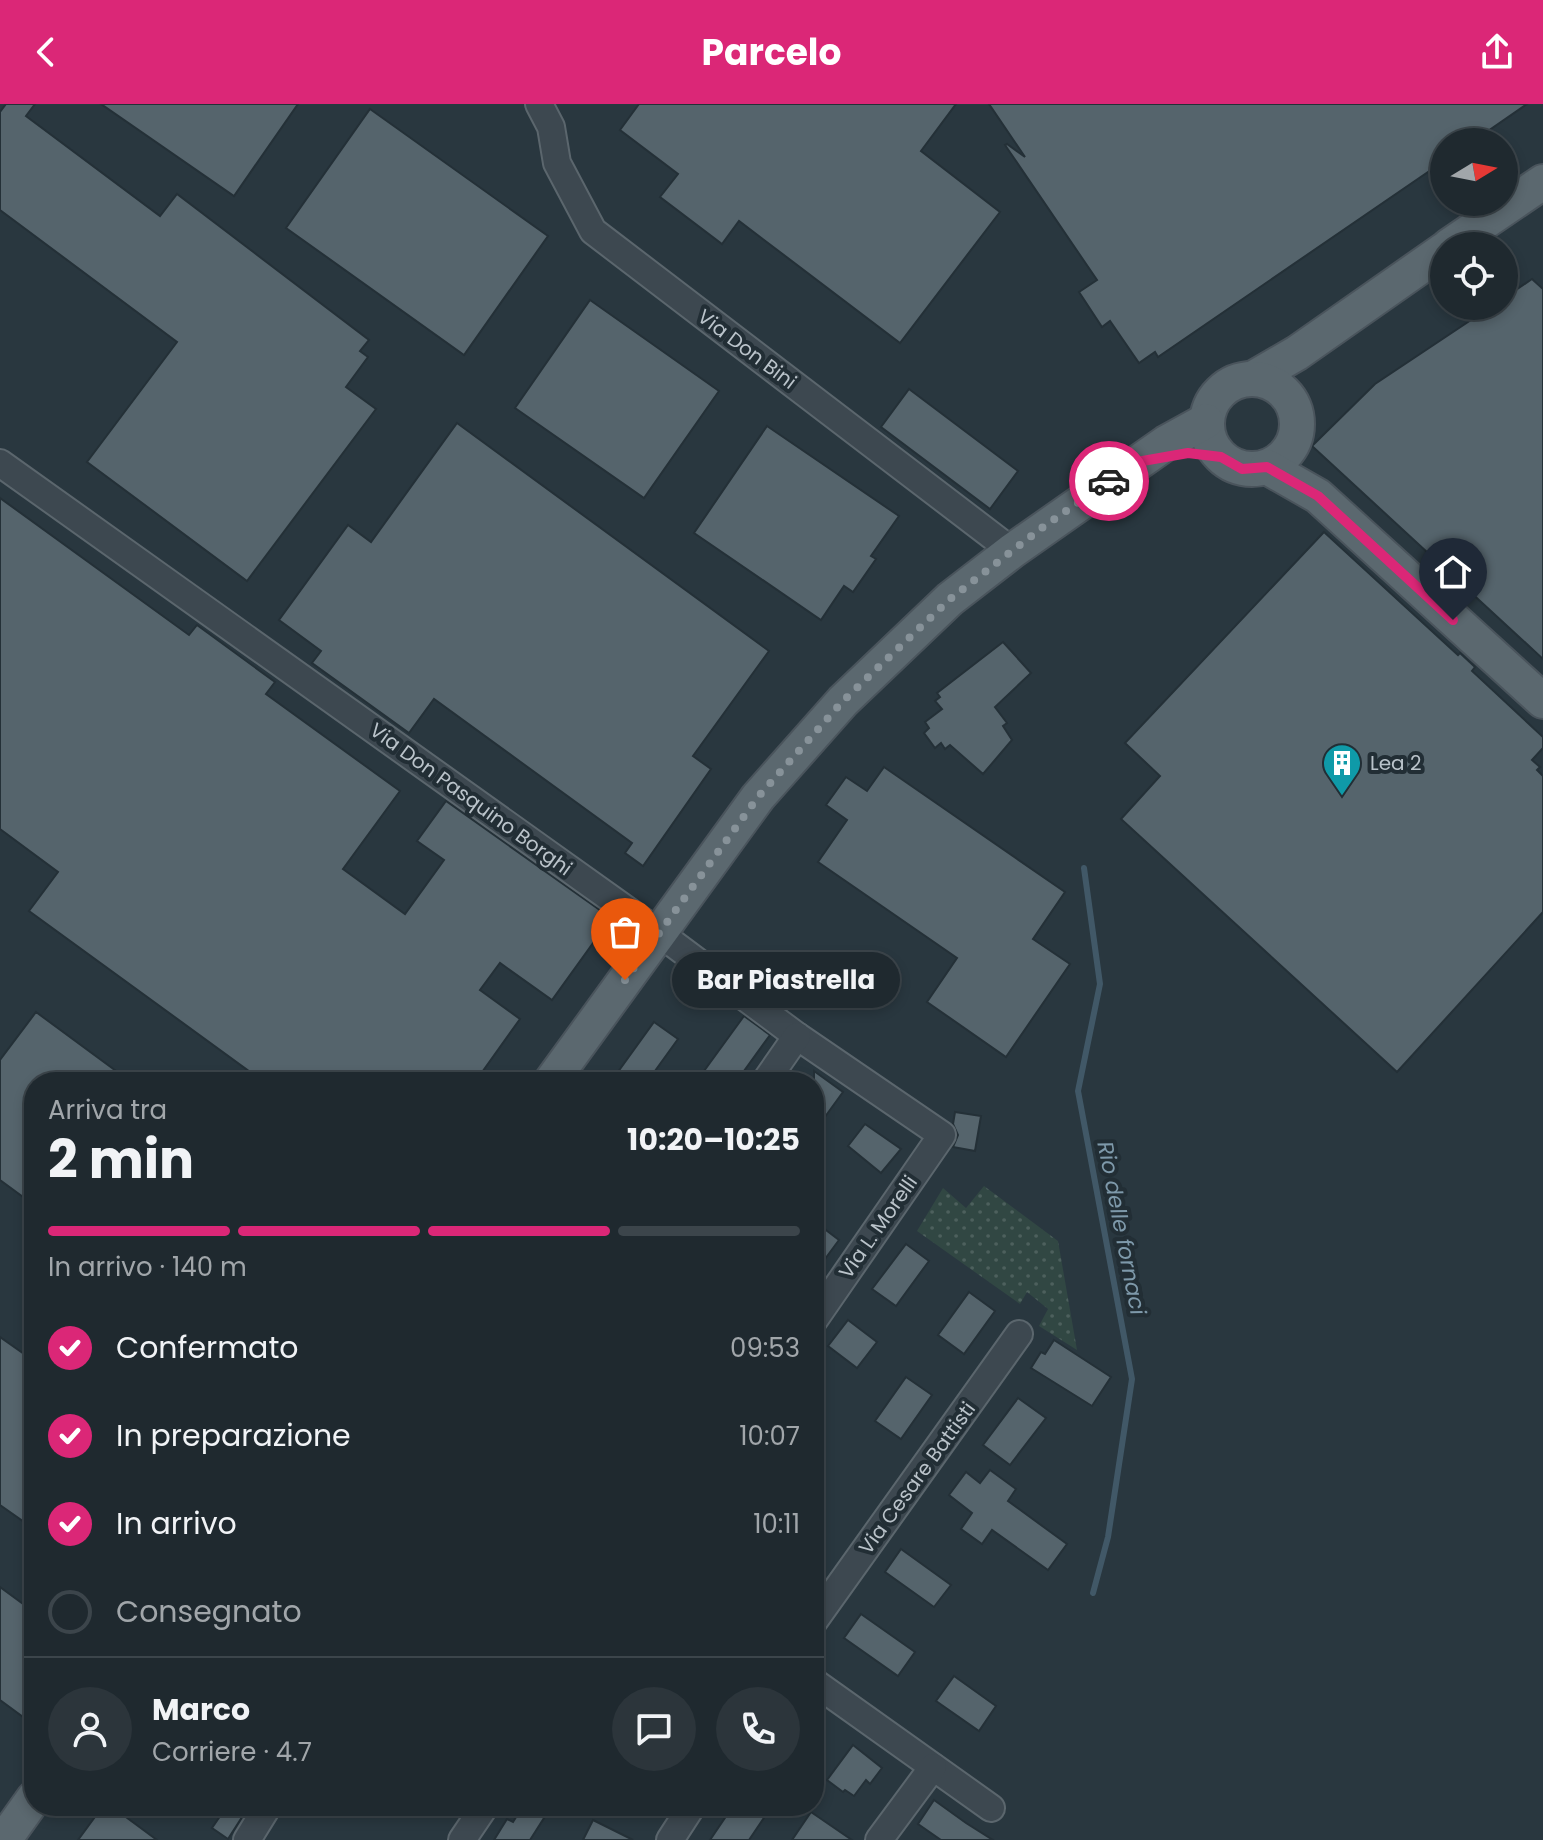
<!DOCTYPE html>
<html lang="it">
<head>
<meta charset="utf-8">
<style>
	:root { --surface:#1f292f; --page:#2c353b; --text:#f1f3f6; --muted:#a1a6aa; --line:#3c454b; --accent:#db2777 }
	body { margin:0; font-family:Poppins,sans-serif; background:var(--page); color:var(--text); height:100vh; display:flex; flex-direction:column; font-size:30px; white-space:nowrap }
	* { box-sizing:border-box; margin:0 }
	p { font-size:26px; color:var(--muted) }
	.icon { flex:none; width:44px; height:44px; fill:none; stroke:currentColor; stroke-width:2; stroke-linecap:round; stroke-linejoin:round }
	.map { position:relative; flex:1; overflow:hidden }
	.side { position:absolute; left:24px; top:968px; width:800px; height:744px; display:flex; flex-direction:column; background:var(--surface); border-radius:32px; box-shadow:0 4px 12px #0003,0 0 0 2px var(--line) }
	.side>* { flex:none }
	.needle { width:52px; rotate:80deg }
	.controls { position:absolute; left:1430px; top:24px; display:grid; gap:16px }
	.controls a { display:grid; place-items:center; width:88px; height:88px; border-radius:50%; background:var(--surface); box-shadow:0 4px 12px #0003,0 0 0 2px var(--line); font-size:40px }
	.pin { position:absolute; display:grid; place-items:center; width:68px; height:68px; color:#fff; margin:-82px -34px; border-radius:50% 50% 50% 0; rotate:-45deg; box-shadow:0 0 8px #0007 }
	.pin .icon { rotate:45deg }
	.courier { position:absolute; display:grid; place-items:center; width:80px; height:80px; margin:-40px; border:6px solid #db2777; border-radius:50%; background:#fff; color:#222; box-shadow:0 2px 10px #0007 }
	.bubble { position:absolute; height:56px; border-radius:28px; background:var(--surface); box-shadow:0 4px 12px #0003,0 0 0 2px var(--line); font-size:26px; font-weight:700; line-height:56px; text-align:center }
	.headline em { font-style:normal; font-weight:700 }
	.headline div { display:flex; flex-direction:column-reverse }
	.headline { display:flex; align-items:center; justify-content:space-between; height:136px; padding:0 24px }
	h1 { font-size:52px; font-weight:700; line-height:60px }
	.bar { display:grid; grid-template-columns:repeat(4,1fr); gap:12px 8px; align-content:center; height:96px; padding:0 24px }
	.bar i { height:10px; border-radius:6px; background:var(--line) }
	.bar .active { background:var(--accent) }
	.bar p { grid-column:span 4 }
	.line { display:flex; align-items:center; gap:20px; padding:0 24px; border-top:2px solid var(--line) }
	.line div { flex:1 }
	.round { display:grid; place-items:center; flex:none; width:84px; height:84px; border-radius:42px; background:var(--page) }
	ol { padding:0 24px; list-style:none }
	li { display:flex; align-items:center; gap:24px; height:88px }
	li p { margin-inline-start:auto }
	li .icon { padding:8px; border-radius:50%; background:var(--accent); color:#fff; stroke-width:4 }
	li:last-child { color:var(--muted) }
	li i { width:44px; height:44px; border:4px solid var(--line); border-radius:50% }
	header { display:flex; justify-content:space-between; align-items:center; height:104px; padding:0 24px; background:var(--accent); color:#fff; font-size:36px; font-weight:700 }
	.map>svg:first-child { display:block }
	.grass { fill:url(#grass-dots) }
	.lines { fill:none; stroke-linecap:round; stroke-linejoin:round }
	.stream { stroke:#415867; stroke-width:6 }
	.building { fill:#55646c; stroke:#243037; stroke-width:2 }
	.minor-casing { stroke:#5b666d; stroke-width:30 }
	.major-casing { stroke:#4a545c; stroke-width:38 }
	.minor { stroke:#3d4850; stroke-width:26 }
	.major { stroke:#5b686f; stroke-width:34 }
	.done { stroke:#879299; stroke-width:8; stroke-dasharray:0 14.4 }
	.route { stroke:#db2777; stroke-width:10 }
	.labels { text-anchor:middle; stroke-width:8; stroke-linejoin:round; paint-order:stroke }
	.street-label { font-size:20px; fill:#bac3ca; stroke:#222e35 }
	.poi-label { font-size:20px; fill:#bac3ca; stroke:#222e35; text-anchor:start }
	.water-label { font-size:22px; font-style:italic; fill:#7e99aa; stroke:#222e35 }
</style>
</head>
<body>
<header><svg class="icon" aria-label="back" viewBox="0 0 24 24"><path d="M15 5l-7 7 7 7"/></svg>Parcelo<svg class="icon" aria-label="share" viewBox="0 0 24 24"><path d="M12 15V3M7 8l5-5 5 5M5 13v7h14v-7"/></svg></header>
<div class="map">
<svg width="1543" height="1736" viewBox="0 0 1543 1736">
	<defs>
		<pattern id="grass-dots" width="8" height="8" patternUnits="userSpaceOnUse" patternTransform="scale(2)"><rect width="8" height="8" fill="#314743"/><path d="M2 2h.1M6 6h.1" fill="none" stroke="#4d605d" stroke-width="1.8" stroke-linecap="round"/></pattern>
	</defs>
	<rect width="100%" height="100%" fill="#29373f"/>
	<path class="grass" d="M984,1082L1058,1137L1077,1246L1039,1222L1048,1205L1027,1188L1020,1200L917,1127L943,1084L966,1104Z"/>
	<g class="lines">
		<path class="stream" d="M1084,764L1100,880L1078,987L1132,1275L1108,1433L1093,1489"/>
	</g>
	<g class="building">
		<path d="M6,0H35L26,12L160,112L177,90L369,236L360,247L368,253L346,283L376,305L247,477L87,358L177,238L0,106V8Z"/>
		<path d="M101,0H298L234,92Z"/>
		<path d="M639,0H956L921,47L1000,108L900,239L739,117L722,140L660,93L678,70L620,26Z"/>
		<path d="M989,0H1527L1472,38H1444V57L1158,253L1155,248L1139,259L1110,217L1102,223L1079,188L1097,176L1005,41L1007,40L1025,53Z"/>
		<path d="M370,5L548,132L464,251L286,124Z"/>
		<path d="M1532,175L1543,185V555L1312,342L1375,280L1492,202H1504V194Z"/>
		<path d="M590,196L719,287L644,394L515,304Z"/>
		<path d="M909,285L1018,367L990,405L881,323Z"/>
		<path d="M457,319L769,547L693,652L711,665L643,762L625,749L632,739L434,595L409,629L312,559L321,547L279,516L348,421L371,438Z"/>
		<path d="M767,322L899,412L871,452L876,455L853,488L844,482L821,516L694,429Z"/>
		<path d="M0,394L189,531L197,521L275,578L266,590L400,687L343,765L405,810L444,756L417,737L446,697L611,814L552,896L500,859L480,886L520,915L475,978H264L29,807L58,768L0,725Z"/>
		<path d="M1324,428L1458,551L1460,549L1475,563L1472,567L1543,633V644L1532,656L1540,663L1537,666L1543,672V808L1397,968L1121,715L1160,672L1125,639Z"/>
		<path d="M1003,538L1031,569L995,603L1007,619L1003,622L1012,636L983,670L950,641L945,645L941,639L935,644L924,629L929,624L925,618L942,605L935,597L940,593L937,589Z"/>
		<path d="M884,663L1065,788L1033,835L1070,860L1006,953L927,898L957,854L818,758L847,716L826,701L846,673L867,687Z"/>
		<path d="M36,908L131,978H34V1101L0,1076V956Z"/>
		<path d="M744,912L770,931L736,978H696Z"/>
		<path d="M654,918L678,935L647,978H623L615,972Z"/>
		<path d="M814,967L843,988L814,1028Z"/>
		<path d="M955,1008L981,1012L975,1047L953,1043L958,1031L953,1020Z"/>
		<path d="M865,1020L901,1045L881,1069L848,1042Z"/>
		<path d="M814,1117L839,1136L814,1170Z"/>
		<path d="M906,1140L929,1157L896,1202L872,1185Z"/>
		<path d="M969,1188L995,1207L964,1250L938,1231Z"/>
		<path d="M848,1216L877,1238L857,1264L828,1242Z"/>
		<path d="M0,1233L34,1257V1425L0,1401Z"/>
		<path d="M1054,1236L1111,1273L1092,1302L1031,1264L1041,1248L1045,1250Z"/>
		<path d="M906,1273L932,1291L901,1335L875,1317Z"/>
		<path d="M1018,1294L1046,1314L1010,1361L983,1341Z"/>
		<path d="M990,1366L1016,1385L1008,1397L1067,1440L1048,1466L992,1426L982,1440L961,1425L972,1409L949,1391L966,1368L980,1379Z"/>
		<path d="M901,1445L951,1481L934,1503L885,1468Z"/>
		<path d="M0,1483L34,1508V1621L0,1596Z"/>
		<path d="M861,1510L915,1548L898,1572L844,1534Z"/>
		<path d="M954,1572L996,1602L979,1627L936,1597Z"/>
		<path d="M853,1641L882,1664L870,1680L866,1676L854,1692L845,1686L843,1688L827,1676Z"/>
		<path d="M934,1696L966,1719L993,1736H941L918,1720Z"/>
		<path d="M103,1702H111L157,1736H78Z"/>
		<path d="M227,1702L244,1710L228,1735L212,1724Z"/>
		<path d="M523,1702L544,1714L530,1736H494L507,1715L513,1718Z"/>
		<path d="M733,1702H772L749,1736H710Z"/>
		<path d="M811,1708L852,1736H792Z"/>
		<path d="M593,1716L633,1736H583Z"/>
	</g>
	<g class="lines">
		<defs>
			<g id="minor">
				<path d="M539,0L551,23L557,59L593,127L1012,447"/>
				<path d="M0,359L659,829L797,932L942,1031L814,1216"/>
				<path d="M765,978L797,932"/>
				<path d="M814,1517L1019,1230"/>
				<path d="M814,1578L991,1704"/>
				<path d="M247,1736L268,1702"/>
				<path d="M462,1736L485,1702"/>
				<path d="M670,1736L692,1702"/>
				<path d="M879,1736L933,1663"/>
			</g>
			<g id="major">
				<path d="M1449,142L1543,78"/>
				<path d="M1254,274L1297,249L1444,146"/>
				<circle cx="1252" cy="320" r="45"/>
				<path d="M1267,363L1318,392L1543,597"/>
				<path d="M551,978L758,693L843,597L950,495L1012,447L1166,339L1206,317"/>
				<path d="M4,1736L34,1694"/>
			</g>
		</defs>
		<use href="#minor" class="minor-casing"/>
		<use href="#major" class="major-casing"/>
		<use href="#minor" class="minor"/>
		<use href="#major" class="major"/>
	</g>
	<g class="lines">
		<path class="done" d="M625,876L758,693L843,597L950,495L1043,423L1109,377"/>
		<path class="route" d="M1109,377L1137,358L1188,349L1221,353L1242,365L1267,363L1318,392L1453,516"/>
	</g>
	<defs>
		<symbol id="building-pin" viewBox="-11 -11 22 30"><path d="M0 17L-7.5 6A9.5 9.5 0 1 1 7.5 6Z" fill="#0f9aa8" stroke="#222e35"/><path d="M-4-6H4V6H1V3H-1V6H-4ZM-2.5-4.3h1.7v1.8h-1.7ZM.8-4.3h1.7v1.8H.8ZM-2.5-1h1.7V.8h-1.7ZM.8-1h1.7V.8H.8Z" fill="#fff"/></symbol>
	</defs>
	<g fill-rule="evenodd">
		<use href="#building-pin" x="1320" y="637" width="44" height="60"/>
	</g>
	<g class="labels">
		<g class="street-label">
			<text transform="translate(747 245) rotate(37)" y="7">Via Don Bini</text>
			<text transform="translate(471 695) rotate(36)" y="7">Via Don Pasquino Borghi</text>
			<text transform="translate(878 1123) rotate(-55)" y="7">Via L. Morelli</text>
			<text transform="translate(917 1374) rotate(-54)" y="7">Via Cesare Battisti</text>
		</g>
		<g class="poi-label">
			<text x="1370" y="666">Lea 2</text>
		</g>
		<g class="water-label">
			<text transform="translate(1122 1124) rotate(79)" y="8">Rio delle fornaci</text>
		</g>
	</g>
</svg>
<div class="controls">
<a><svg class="needle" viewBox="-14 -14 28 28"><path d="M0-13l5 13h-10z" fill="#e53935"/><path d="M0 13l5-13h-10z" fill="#a1a6aa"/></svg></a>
<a><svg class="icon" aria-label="locate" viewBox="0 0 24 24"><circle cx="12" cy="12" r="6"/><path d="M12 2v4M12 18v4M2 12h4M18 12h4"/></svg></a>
</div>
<div class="pin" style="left:625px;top:876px;background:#ea580c"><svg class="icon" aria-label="bag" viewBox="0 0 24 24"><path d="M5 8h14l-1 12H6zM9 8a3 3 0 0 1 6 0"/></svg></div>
<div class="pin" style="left:1453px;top:516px;background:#1f2937"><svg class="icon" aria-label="home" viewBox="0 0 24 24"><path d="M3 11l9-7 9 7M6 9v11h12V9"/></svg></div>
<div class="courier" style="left:1109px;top:377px"><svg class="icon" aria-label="car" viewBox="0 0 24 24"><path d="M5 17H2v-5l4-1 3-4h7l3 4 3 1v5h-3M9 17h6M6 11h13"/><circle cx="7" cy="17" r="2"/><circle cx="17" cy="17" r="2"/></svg></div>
<div class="bubble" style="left:672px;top:848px;width:228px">Bar Piastrella</div>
<section class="side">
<div class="headline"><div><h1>2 min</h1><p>Arriva tra</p></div><em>10:20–10:25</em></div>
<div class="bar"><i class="active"></i><i class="active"></i><i class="active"></i><i></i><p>In arrivo · 140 m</p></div>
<ol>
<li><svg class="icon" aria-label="check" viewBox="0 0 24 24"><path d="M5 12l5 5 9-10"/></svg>Confermato<p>09:53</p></li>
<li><svg class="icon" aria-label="check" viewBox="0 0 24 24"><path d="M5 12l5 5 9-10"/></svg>In preparazione<p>10:07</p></li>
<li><svg class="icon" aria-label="check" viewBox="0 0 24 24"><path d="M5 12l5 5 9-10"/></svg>In arrivo<p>10:11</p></li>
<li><i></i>Consegnato</li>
</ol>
<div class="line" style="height:144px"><a class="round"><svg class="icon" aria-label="person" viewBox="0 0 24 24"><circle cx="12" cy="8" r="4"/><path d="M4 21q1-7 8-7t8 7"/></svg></a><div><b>Marco</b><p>Corriere · 4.7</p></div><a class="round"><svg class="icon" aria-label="chat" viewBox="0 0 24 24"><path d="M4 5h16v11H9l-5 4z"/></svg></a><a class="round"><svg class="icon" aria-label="phone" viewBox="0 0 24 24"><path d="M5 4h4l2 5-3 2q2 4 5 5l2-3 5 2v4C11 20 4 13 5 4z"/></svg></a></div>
</section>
</div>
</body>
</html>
